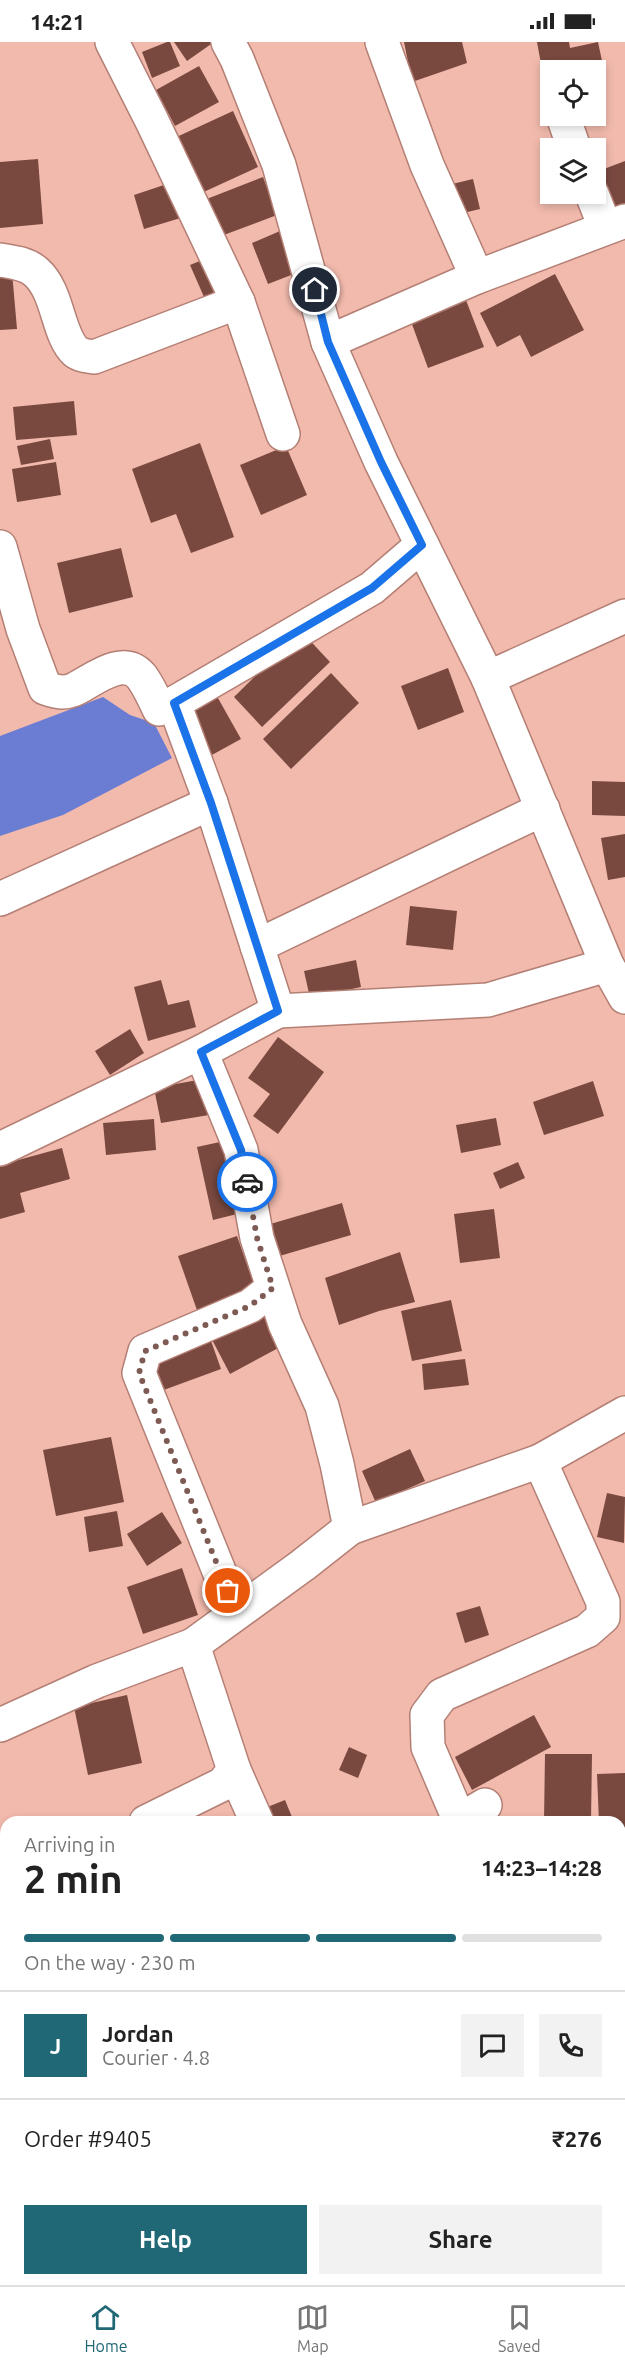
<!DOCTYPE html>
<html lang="en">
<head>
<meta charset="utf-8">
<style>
	:root { --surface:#fff; --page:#f2f2f2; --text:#222; --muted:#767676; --line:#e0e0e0; --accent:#216876 }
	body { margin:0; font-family:Ubuntu,sans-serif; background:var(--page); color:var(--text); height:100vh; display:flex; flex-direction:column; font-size:22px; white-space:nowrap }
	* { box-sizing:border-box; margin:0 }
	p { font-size:20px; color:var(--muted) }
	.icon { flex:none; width:33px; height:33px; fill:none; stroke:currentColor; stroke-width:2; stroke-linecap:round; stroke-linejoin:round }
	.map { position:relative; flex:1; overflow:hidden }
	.drawer { position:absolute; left:0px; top:1774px; width:626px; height:470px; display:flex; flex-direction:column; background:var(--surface); border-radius:18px 18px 0 0; box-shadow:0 3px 9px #0003 }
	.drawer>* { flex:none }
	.controls { position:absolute; left:540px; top:18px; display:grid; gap:12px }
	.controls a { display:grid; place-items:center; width:66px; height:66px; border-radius:0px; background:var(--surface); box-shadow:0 3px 9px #0003; font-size:30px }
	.pin { position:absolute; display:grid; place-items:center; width:51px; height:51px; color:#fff; margin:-26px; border:3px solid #fff; border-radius:50%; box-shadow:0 2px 6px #0007 }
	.courier { position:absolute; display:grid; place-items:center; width:60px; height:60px; margin:-30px; border:4px solid #1a73e8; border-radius:50%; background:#fff; color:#222; box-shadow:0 2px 8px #0007 }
	.summary em { font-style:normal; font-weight:700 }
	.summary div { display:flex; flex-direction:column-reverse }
	.summary { display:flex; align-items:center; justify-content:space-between; height:102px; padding:0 24px }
	h1 { font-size:39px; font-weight:700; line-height:45px }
	.bar { display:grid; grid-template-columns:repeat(4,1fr); gap:9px 6px; align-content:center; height:72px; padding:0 24px }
	.bar i { height:8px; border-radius:4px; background:var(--line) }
	.bar .active { background:var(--accent) }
	.bar p { grid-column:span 4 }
	.line { display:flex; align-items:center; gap:15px; padding:0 24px; border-top:2px solid var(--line) }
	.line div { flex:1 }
	.round { display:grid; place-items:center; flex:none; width:63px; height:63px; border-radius:0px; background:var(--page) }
	.action { display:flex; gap:12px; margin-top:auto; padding:12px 24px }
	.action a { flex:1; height:69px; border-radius:0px; background:var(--accent); color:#fff; font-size:24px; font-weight:700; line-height:69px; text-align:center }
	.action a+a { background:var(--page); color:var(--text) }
	.status { display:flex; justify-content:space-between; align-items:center; height:42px; padding:0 30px; background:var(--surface); direction:ltr }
	.status svg { height:16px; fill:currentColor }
	.tabs { display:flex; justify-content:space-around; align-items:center; height:84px; border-top:2px solid var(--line); background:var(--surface); font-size:16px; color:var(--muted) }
	.tabs a { display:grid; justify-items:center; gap:3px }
	.tabs .active { color:var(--accent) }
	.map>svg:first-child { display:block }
	.water { fill:#6b7dd3 }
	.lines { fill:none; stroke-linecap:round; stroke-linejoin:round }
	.canal { stroke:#6b7dd3; stroke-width:34 }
	.building { fill:#79493f }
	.minor-casing { stroke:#b47f74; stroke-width:36 }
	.minor { stroke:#fff; stroke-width:33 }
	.done { stroke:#7d5b54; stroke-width:6; stroke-dasharray:0 10.8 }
	.route { stroke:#1a73e8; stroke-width:8 }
</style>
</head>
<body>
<div class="status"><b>14:21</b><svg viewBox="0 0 49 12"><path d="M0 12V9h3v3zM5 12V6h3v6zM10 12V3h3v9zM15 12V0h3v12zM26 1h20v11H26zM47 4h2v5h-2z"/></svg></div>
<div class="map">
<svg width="625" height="2243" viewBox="0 0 625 2243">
	<rect width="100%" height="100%" fill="#f2baad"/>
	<path class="water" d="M103,655L130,673L154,681L172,716L63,773L0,794V694Z"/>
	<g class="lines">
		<g class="canal">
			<path d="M620,2221L625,2219"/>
			<path d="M576,2243L586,2238"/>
		</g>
	</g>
	<g class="building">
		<path d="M167,0H170L180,24L152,36L142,10Z"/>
		<path d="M174,0H214L187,19Z"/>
		<path d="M404,0H462L467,21L412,40Z"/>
		<path d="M537,0H569L570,6L598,0L605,33L596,35V28H550V43L545,44Z"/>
		<path d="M199,24L219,60L175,84L156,48Z"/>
		<path d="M233,69L258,125L195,154L170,98Z"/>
		<path d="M38,117L43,182L0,186V120Z"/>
		<path d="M625,119V173L610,178L596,142V130Z"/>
		<path d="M263,135L277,173L213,197L199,160Z"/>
		<path d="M473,137L480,167L455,173L448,143Z"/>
		<path d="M173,140L184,175L144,187L134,153Z"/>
		<path d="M287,186L304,228L268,242L252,201Z"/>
		<path d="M207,216L221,247L204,255L190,223Z"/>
		<path d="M12,230L17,287L0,288V232Z"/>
		<path d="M555,232L584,288L531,315L520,293L497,305L480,271Z"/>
		<path d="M464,253L484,305L428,326L409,274Z"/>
		<path d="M74,359L77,393L16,398L13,365Z"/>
		<path d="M50,397L54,417L21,423L17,404Z"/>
		<path d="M200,401L234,495L191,511L176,472L151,481L132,427Z"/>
		<path d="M286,404L307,453L261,473L240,423Z"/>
		<path d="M56,420L61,453L17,460L12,427Z"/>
		<path d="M121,506L133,555L69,571L57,521Z"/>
		<path d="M301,589L330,620L262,685L234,655Z"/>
		<path d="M448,626L464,670L418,688L401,644Z"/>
		<path d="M331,631L359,661L291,727L263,697Z"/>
		<path d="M214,649L241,697L210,714L184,665Z"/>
		<path d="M592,739L625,740V774L592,773Z"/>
		<path d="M625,792V835L608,838L601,796Z"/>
		<path d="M410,864L457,869L453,908L406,903Z"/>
		<path d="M356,918L361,945L310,956L304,929Z"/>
		<path d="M161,938L168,963L189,958L196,985L148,999L134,945Z"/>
		<path d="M130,987L144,1011L110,1033L95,1009Z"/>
		<path d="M278,995L324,1030L278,1092L253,1074L270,1052L248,1036Z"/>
		<path d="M203,1037L209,1073L161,1081L154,1046Z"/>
		<path d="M593,1039L604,1074L544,1093L533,1060Z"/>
		<path d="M496,1076L501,1103L461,1111L456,1083Z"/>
		<path d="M154,1077L156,1108L106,1113L103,1081Z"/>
		<path d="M229,1098L245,1170L213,1178L197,1105Z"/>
		<path d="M62,1106L70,1137L20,1151L25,1170L0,1177V1123Z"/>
		<path d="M518,1120L525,1136L500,1147L493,1131Z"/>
		<path d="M342,1161L351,1193L276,1215L267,1183Z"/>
		<path d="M494,1167L500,1216L460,1221L454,1172Z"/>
		<path d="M237,1194L257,1251L198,1271L178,1214Z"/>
		<path d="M400,1210L415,1260L379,1269L339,1283L325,1236Z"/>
		<path d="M451,1258L462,1309L412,1319L401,1269Z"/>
		<path d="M262,1265L282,1304L230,1332L209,1292Z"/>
		<path d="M210,1296L221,1327L161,1349L150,1317Z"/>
		<path d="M465,1317L469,1343L424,1348L422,1322Z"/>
		<path d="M111,1395L124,1460L56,1474L43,1408Z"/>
		<path d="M410,1407L425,1439L376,1461L362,1429Z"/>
		<path d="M607,1451L625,1455L624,1501L597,1495Z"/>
		<path d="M117,1469L123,1504L89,1510L84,1475Z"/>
		<path d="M162,1470L182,1501L147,1524L127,1492Z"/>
		<path d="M182,1526L198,1573L143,1592L127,1545Z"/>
		<path d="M480,1564L489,1593L465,1601L456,1571Z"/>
		<path d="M127,1653L142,1721L88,1733L74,1665Z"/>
		<path d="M534,1673L551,1705L472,1748L455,1715Z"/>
		<path d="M349,1705L367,1713L358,1736L339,1728Z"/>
		<path d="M545,1712H592L591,1780H544Z"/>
		<path d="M625,1731V1807H620V1780H599L597,1732Z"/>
		<path d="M285,1758L294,1780H264L260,1768Z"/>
	</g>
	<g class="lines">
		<defs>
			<g id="minor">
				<path d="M112,0L152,79L238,260L283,392"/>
				<path d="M228,0L237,17L279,123L328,300L381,420L488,636L607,923L625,955"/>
				<path d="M382,0L427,123L477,235"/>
				<path d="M563,74L574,106"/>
				<path d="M592,152L605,185"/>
				<path d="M0,218C12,220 26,221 36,230C59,250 57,293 76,310C82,314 88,314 94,315L238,260"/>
				<path d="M328,300L477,235L625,179"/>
				<path d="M0,505L23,587L45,646C55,649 63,652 73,648C91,640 122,612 141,634C148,643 154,656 159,667L174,661"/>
				<path d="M488,636L625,574"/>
				<path d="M0,857L211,761"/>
				<path d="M257,904L543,767"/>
				<path d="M278,969L488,958L607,923"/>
				<path d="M0,1107L201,1010"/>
				<path d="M540,1419L625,1371"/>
				<path d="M350,1486L540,1419L603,1560V1575L587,1589L442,1653L427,1673L428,1705L458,1775V1780"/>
				<path d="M236,1571L139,1331L145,1309L250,1264L273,1246"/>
				<path d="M0,1683L97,1639L193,1603L303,1523L350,1486L337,1422L322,1364L285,1282L257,1196L241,1108L201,1010L278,969L211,761L174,661L372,546L422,503"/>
				<path d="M234,1728L257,1780"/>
				<path d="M146,1780L223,1742L234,1728L193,1603"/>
				<path d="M457,1780L485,1763"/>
				<path d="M620,2136L625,2133"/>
				<path d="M355,2238L357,2243"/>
				<path d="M396,2243L406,2238"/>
			</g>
		</defs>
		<use href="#minor" class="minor-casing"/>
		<use href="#minor" class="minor"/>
	</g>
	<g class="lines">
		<path class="done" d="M228,1549L139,1331L145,1309L250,1264L273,1246L257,1196L247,1140"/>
		<path class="route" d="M247,1140L241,1108L201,1010L278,969L211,761L174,661L372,546L422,503L381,420L328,300L315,248"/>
	</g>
</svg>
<div class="controls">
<a><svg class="icon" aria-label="locate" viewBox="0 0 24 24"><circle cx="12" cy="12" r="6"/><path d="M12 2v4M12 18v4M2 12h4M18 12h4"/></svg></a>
<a><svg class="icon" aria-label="layers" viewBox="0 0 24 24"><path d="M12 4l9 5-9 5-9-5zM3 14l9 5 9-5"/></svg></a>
</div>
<div class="pin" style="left:228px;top:1549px;background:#ea580c"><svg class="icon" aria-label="bag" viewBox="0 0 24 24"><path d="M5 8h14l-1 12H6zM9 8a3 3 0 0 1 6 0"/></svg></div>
<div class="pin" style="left:315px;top:248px;background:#1f2937"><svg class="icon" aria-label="home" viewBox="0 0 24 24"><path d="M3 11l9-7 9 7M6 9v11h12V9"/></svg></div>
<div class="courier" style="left:247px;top:1140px"><svg class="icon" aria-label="car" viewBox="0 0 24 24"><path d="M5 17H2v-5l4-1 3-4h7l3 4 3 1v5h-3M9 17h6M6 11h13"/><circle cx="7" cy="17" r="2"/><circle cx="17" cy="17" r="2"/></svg></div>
<section class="drawer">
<div class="summary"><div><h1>2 min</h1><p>Arriving in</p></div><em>14:23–14:28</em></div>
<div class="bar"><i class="active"></i><i class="active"></i><i class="active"></i><i></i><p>On the way · 230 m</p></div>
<div class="line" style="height:108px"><b class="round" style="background:var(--accent);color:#fff">J</b><div><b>Jordan</b><p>Courier · 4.8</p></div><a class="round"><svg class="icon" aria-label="chat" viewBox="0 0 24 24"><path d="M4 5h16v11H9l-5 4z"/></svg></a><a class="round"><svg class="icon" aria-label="phone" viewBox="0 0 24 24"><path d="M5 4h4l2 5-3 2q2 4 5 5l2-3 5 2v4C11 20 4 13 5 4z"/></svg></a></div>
<div class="line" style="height:78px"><div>Order #9405</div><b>₹276</b></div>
<div class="action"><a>Help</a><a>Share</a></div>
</section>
</div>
<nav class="tabs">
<a class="active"><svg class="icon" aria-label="home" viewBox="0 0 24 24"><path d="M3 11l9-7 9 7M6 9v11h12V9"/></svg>Home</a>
<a><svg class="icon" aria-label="map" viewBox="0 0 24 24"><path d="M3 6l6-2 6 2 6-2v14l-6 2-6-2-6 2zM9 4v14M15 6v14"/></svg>Map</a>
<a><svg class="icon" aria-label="saved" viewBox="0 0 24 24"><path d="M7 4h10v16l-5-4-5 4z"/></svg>Saved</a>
</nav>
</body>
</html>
